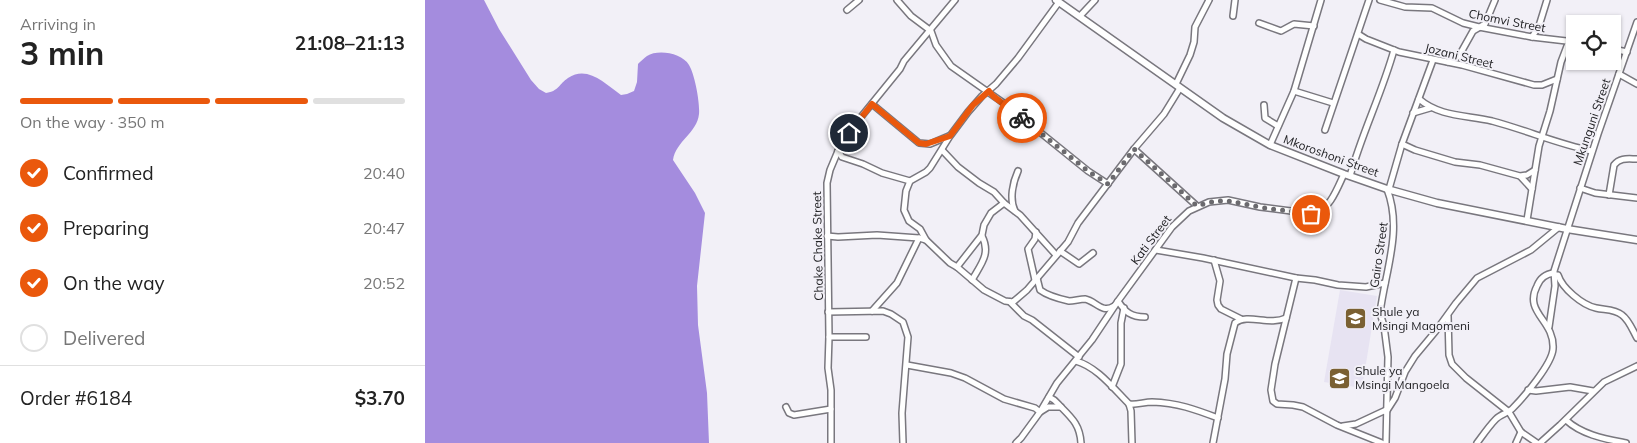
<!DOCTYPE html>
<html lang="en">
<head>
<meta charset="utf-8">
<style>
	:root { --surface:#fff; --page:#f2f2f2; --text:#222; --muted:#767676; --line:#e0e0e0; --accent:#ea580c }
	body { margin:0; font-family:Mulish,sans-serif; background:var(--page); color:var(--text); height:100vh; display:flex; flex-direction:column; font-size:19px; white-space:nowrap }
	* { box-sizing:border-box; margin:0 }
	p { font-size:16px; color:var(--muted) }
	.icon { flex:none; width:28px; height:28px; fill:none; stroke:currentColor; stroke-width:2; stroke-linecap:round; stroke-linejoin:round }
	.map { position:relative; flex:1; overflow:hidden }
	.sheet { display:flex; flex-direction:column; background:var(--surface); width:425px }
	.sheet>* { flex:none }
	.fabs { position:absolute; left:1141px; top:15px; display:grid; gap:10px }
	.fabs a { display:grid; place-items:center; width:55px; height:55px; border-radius:0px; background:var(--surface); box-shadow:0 1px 4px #0004; font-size:25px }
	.pin { position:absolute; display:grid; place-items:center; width:42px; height:42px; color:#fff; margin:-21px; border:2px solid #fff; border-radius:50%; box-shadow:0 1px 5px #0007 }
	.courier { position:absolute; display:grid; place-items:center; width:50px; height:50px; margin:-25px; border:4px solid #ea580c; border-radius:50%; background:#fff; color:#222; box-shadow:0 1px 6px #0007 }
	.overview em { font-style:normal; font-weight:700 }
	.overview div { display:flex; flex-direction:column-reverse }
	.overview { display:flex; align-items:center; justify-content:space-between; height:85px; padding:0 20px }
	h1 { font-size:32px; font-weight:700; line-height:38px }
	.bar { display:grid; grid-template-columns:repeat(4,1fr); gap:8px 5px; align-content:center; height:60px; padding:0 20px }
	.bar i { height:6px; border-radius:4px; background:var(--line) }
	.bar .selected { background:var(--accent) }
	.bar p { grid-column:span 4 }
	.line { display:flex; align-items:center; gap:12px; padding:0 20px; border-top:1px solid var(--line) }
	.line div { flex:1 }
	ol { padding:0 20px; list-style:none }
	li { display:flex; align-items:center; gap:15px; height:55px }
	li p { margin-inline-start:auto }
	li .icon { padding:5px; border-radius:50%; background:var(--accent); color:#fff; stroke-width:4 }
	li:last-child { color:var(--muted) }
	li i { width:28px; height:28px; border:2px solid var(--line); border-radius:50% }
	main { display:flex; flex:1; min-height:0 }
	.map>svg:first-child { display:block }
	.built { fill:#e7e3f2 }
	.water { fill:#a48cde }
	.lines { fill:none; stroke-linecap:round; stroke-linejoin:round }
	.minor-casing { stroke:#79777e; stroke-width:8 }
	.tertiary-casing { stroke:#79777e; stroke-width:9 }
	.minor { stroke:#fff; stroke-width:5 }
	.tertiary { stroke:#fff; stroke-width:6 }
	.done { stroke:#6b6a6e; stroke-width:5; stroke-dasharray:0 9 }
	.route { stroke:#ea580c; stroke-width:6 }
	.labels { text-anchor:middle; stroke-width:4; stroke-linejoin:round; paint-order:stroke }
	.street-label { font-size:12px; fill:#222225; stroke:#f2f0f7 }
	.poi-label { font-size:12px; fill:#222225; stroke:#f2f0f7; text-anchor:start }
</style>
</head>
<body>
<main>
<section class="sheet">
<div class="overview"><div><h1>3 min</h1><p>Arriving in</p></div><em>21:08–21:13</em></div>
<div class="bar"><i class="selected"></i><i class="selected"></i><i class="selected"></i><i></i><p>On the way · 350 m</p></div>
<ol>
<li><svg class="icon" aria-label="check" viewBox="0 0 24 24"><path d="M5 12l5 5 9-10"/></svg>Confirmed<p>20:40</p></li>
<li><svg class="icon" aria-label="check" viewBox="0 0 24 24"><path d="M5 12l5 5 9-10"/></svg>Preparing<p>20:47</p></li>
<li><svg class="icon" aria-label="check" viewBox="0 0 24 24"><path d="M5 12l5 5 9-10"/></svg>On the way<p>20:52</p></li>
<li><i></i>Delivered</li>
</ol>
<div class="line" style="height:65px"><div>Order #6184</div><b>$3.70</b></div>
</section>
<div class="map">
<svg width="1212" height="443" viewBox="0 0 1212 443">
	<rect width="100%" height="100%" fill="#f2f0f7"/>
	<path class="built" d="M915,290L952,296L937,388L899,382Z"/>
	<path class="water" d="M0,0H59L74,29L106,80L114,89L121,93C134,91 134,84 143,78C163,65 180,84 196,95L202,94L209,91L212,82L213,64C216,61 219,58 222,56C233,49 257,53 264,65C270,75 275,103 274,114C272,133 251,141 248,160L270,193L280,213L272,286L273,325L282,393L284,443H0Z"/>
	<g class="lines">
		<defs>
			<g id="minor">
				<path d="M472,0L486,16L506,31L511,45L526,66L580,104L663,171L683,184"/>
				<path d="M955,0L980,7L1007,8L1038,23L1054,27L1107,37L1150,42"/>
				<path d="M422,10L434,0"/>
				<path d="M655,16L670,0"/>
				<path d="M808,16L810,0"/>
				<path d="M834,23L856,31L869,24L889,26"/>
				<path d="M933,34L941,39L974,52L1037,65L1109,85H1117L1132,79"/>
				<path d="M1107,37L1114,26L1122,0"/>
				<path d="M1188,49L1202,52"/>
				<path d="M1023,62L1034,56L1048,31L1060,24L1070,0"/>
				<path d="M1194,74L1212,84"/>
				<path d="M751,84L765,55L769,42L770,27L784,0"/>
				<path d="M869,91L908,103"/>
				<path d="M994,99C1015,117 1041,115 1067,121C1101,130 1133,144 1167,151"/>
				<path d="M447,104L494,143L505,144L524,136"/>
				<path d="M839,105L840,118L853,126"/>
				<path d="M988,113L1005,108"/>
				<path d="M900,130L944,0"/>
				<path d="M977,144L990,150L1030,162L1055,165L1095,176L1102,175L1110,170"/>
				<path d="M845,145L869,91L896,0"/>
				<path d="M709,149L772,206"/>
				<path d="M517,150L533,167L554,183L569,192L579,203L595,215L631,255"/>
				<path d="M413,151L417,157L438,164L457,173L485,181"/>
				<path d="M925,176C937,133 957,93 969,50"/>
				<path d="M1096,177L1107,189"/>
				<path d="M1155,188L1170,193L1212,198"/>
				<path d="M964,189L977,144L1008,60"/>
				<path d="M1184,195L1189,165C1195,157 1204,159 1212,159"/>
				<path d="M590,211C584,199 588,182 593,171"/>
				<path d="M1102,220L1114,146L1125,111L1136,62L1144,41"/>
				<path d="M402,236L413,237L452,235L494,238L501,240L525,263L532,267L559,290L580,301L588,302L602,290L643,242L653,223L709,149L739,114L755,88"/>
				<path d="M501,240L495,229L484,221L479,210L481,191L485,181L501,172L505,168L525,136L543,112L557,96L571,84L593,58L634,2"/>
				<path d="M731,250L778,258L871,278L890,280L913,285L941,287L960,283"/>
				<path d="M635,251L654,264L668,253"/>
				<path d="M789,260L795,281L792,300L793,305L796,309L816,319"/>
				<path d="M532,267L557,235L559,225L566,213L579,203"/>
				<path d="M1133,275C1137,288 1157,305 1171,308C1179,310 1190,309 1197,315C1204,320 1208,331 1212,338"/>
				<path d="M612,278L615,290C623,296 635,299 644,301C649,301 655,299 660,299C671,301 677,314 689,306"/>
				<path d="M871,278L850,364L846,390L848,401L852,404L868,405L878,407L912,425L957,443"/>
				<path d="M547,280C556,264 566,254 557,236"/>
				<path d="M610,280L603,249L610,239L611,232"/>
				<path d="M693,301C700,312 706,317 720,317"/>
				<path d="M585,302L599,316L607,320L654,357"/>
				<path d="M447,311L472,283L494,238"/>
				<path d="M403,312L458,311L466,314L478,322L483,337L477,413L478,443"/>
				<path d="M1023,316L1024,355L1027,364L1041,378L1084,412L1096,432L1112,443"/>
				<path d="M1124,327L1130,286L1129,271L1173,134L1212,22"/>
				<path d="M404,337H441"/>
				<path d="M651,361C672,367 688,388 704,404L706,411L707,443"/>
				<path d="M482,365L526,373L540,378L579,399L610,408L615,412L623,407H636"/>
				<path d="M687,387L696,364V323L699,308"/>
				<path d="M1103,390L1111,391L1145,387L1168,391"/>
				<path d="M624,397C631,400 632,403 637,408C648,419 655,426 656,443"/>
				<path d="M704,404C712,405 719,402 727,402C753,403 769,409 793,418"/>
				<path d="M361,407L364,413L369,415L406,409"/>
				<path d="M961,412L970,398L980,372L990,356L1010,332L1031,303L1052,278L1106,250L1134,227"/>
				<path d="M1141,420C1157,435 1181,439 1201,443"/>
				<path d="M918,426L931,424L961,410"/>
				<path d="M406,443V390L403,368L404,337L402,183L405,170L413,151L423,133L475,69L479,61L530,0"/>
				<path d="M591,443L596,438L615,412L632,383L667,340L693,301L747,227L764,211L784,202L803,200L835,207L889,214C905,209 912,189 919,174"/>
				<path d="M788,443L800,379L802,354L810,323C823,313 844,326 861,318"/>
				<path d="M961,443L963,357L959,326L955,313C960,272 978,230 962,189"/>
				<path d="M1052,443C1058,435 1064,426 1071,419C1076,414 1083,413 1087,409C1099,397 1127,364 1128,349C1130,320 1098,313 1112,286C1115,278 1120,274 1129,273"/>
				<path d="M1091,443L1096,432"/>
				<path d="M1115,443L1135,425L1179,382L1212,366"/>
			</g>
			<path id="tertiary" d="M631,0L798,118L845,145L919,174L962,189L1012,203L1142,229L1212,240"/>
		</defs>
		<use href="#minor" class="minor-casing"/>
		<use href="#tertiary" class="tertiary-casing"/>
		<use href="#minor" class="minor"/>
		<use href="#tertiary" class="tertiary"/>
	</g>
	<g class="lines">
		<path class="done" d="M597,118L663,171L683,184L709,149L772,206C799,197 808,202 834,207C851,210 869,211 886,214"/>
		<path class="route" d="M424,133L447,104L494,143L501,144L525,136L548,105L564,91L568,96L597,118"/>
	</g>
	<defs>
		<symbol id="school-square" viewBox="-11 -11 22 22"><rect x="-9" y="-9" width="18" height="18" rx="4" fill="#7a6032" stroke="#f2f0f7"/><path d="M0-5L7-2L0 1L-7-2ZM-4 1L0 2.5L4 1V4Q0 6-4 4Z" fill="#fff"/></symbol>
	</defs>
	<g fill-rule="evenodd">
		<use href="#school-square" x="918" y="306" width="25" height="25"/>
		<use href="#school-square" x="902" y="366" width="25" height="25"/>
	</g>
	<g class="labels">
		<g class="street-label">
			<text transform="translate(1082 21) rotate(11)" y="4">Chomvi Street</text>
			<text transform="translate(1034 56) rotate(14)" y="4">Jozani Street</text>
			<text transform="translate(1167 122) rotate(-71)" y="4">Mkunguni Street</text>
			<text transform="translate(906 156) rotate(20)" y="4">Mkoroshoni Street</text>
			<text transform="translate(726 240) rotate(-53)" y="4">Kati Street</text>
			<text transform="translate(393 246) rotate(-91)" y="4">Chake Chake Street</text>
			<text transform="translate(954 255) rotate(-82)" y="4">Gairo Street</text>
		</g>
		<g class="poi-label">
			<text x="947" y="316">Shule ya<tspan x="947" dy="14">Msingi Magomeni</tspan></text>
			<text x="930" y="375">Shule ya<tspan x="930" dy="14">Msingi Mangoela</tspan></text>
		</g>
	</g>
</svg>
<div class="fabs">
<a><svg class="icon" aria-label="locate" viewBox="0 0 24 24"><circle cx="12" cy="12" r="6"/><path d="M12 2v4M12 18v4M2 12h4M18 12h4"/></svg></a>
</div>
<div class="pin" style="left:886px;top:214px;background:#ea580c"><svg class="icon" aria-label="bag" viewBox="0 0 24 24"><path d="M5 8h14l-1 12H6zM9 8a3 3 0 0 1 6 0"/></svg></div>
<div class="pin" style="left:424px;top:133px;background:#1f2937"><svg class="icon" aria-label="home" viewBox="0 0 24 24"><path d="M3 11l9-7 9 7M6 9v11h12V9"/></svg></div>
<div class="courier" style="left:597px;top:118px"><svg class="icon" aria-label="bike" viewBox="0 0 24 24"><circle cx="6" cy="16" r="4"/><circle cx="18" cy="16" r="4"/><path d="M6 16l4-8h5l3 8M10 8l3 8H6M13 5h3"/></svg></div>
</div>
</main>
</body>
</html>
